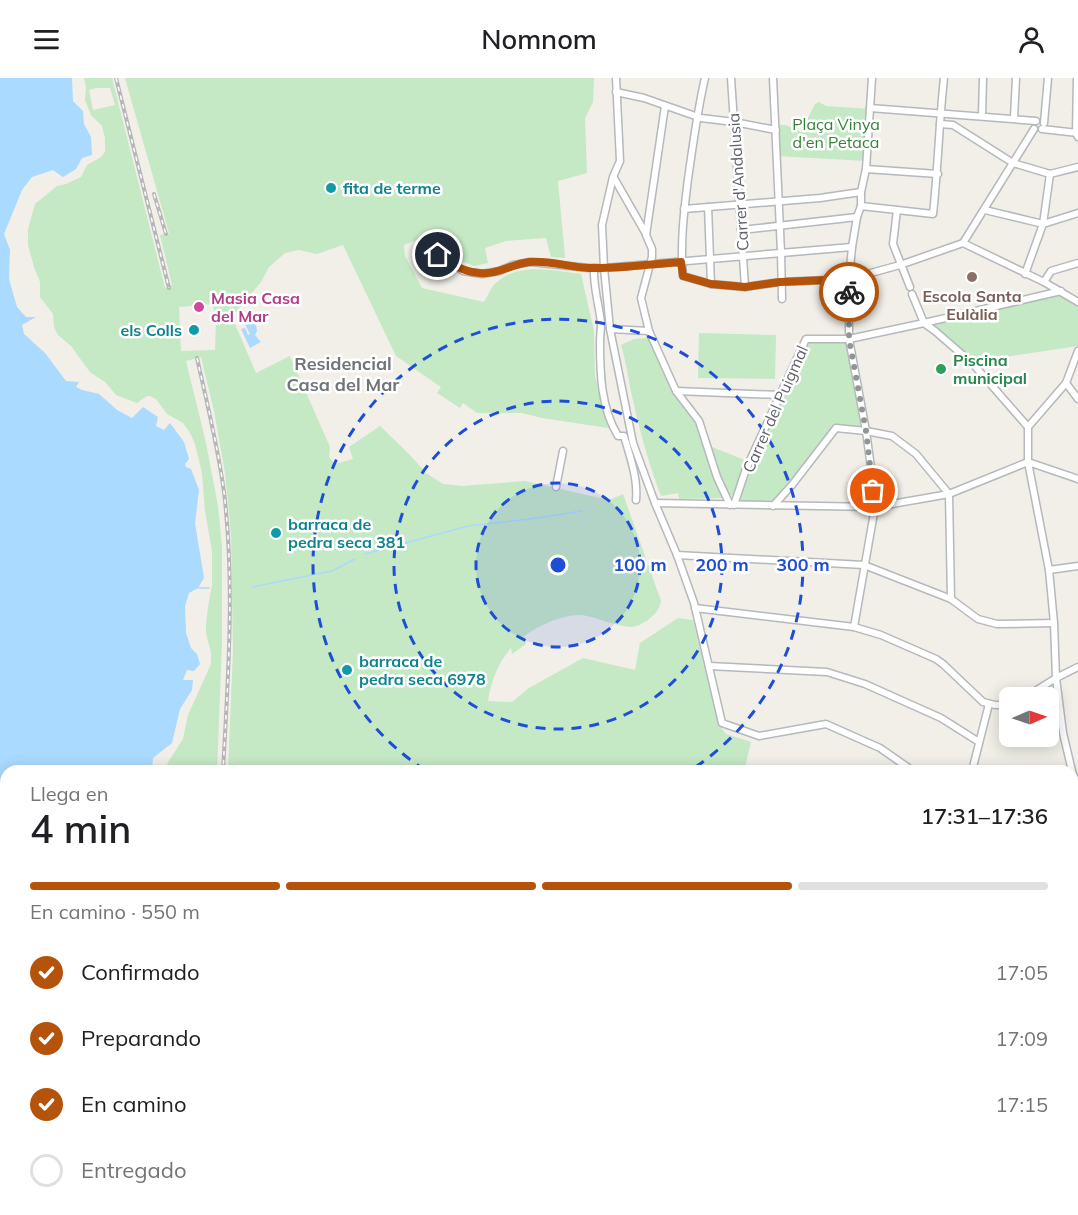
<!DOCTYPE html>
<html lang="es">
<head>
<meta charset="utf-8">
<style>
	:root { --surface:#fff; --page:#f2f2f2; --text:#202124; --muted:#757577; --line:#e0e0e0; --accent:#b45309 }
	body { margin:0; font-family:Mulish,sans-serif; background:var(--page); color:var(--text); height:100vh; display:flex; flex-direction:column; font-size:22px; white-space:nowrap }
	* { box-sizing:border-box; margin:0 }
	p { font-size:20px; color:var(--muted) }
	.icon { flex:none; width:33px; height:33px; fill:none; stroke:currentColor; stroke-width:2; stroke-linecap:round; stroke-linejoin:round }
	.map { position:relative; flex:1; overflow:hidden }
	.drawer { position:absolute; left:0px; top:687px; width:1078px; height:450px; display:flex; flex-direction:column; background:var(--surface); border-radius:18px 18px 0 0; box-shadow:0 3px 15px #0003 }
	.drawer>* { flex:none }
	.needle { width:39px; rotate:88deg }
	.controls { position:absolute; left:999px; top:609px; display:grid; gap:12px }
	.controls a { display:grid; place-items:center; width:60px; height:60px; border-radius:9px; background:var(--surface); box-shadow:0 3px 15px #0003; font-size:30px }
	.pin { position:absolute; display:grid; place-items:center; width:51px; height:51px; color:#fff; margin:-26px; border:3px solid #fff; border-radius:50%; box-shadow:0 2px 6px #0007 }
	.courier { position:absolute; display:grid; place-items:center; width:60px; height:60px; margin:-30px; border:4px solid #b45309; border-radius:50%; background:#fff; color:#222; box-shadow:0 2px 8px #0007 }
	.overview em { font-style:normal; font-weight:600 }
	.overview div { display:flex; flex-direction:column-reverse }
	.overview { display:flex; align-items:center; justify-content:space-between; height:102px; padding:0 30px }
	h1 { font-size:39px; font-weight:600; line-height:45px }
	.bar { display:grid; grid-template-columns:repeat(4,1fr); gap:9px 6px; align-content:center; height:72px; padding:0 30px }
	.bar i { height:8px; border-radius:4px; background:var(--line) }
	.bar .selected { background:var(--accent) }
	.bar p { grid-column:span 4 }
	ol { padding:0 30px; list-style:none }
	li { display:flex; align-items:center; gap:18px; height:66px }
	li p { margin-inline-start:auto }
	li .icon { padding:6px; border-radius:50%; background:var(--accent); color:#fff; stroke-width:4 }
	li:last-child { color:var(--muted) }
	li i { width:33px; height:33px; border:3px solid var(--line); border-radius:50% }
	header { display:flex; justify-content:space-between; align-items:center; height:78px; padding:0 30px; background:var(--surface); font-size:27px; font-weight:600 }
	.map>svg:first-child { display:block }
	.green { fill:#c5e8c5; fill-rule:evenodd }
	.water { fill:#aadaff }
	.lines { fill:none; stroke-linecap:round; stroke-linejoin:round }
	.stream { stroke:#aadaff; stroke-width:1.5 }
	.minor-casing { stroke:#b5b8bc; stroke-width:9 }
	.minor { stroke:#fff; stroke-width:6 }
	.rail-casing { stroke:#b6b7b8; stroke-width:4 }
	.rail { stroke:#fff; stroke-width:1.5; stroke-dasharray:4.5; stroke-linecap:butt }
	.done { stroke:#929495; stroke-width:6; stroke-dasharray:0 10.8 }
	.route { stroke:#b45309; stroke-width:8 }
	.ring { fill:none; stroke:#1d4ed8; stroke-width:3; stroke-dasharray:10 8 }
	.culture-dot { fill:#0f9aa8; stroke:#fff; stroke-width:2 }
	.education-dot { fill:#8d6e63; stroke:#fff; stroke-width:2 }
	.hotel-dot { fill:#d1479c; stroke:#fff; stroke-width:2 }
	.leisure-dot { fill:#2e9e5b; stroke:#fff; stroke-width:2 }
	.labels { text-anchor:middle; stroke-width:5; stroke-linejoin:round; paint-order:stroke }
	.park-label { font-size:16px; fill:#348238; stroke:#fff }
	.street-label { font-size:16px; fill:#5f6368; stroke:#fff }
	.culture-label { font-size:16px; font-weight:bold; fill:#0d838f; stroke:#fff; text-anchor:start }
	.education-label { font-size:16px; font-weight:bold; fill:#785e54; stroke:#fff }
	.hotel-label { font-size:16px; font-weight:bold; fill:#b23c85; stroke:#fff; text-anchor:start }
	.leisure-label { font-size:16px; font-weight:bold; fill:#27864d; stroke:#fff; text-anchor:start }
	.neighbourhood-label { font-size:18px; font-weight:bold; fill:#70757a; stroke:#fff }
	.centre { fill:#1d4ed8; stroke:#fff; stroke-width:3 }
	.ring-label { font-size:18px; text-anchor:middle; font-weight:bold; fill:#1d4ed8; stroke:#fff; stroke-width:5; stroke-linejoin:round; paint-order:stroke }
</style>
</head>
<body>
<header><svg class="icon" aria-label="menu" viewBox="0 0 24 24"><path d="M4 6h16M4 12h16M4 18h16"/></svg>Nomnom<svg class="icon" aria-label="person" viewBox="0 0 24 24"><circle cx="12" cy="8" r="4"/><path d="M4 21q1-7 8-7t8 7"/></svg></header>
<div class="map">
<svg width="1078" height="1137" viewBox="0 0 1078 1137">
	<rect width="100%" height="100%" fill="#f1efe8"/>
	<g class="green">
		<path d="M84,0H112L165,210L172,207L160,157L169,155L125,0H594L593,24L585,40L587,95L558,103L565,180L551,179L546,160L506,163L485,170L488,185L474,188L454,180L434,155L404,167L405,178L422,210L484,224C488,218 491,208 497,204C520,184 554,193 581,196L594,253L595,298L608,350L542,340L522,335H477L463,325L460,330L437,315L441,309L396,278L343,167L317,176L299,172L285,175L269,189L261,204L232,239L256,295L290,278L330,369L329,379L335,386L353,381L349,369L380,348L409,376L426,395L443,406L462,408L525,403L609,422L623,416L661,523C659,532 655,536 648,542C643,545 637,549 631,549C615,548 597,539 581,537C563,536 534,549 521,561H525L526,566L512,576L511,570C498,585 491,603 488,623L512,624L529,610L583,580L635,592L640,565L678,540L693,542L719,647L726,656L751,664L744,693H228L233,572L231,456L225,395L214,333L201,279L186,283L206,365L218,428L222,469V565L217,693H166L168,684L183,661L188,637L211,586V575L206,555V547L208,529L212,507V473L205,433L202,395L195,366L190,355L183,345L167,336L156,321L150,318H147L137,325L116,317L105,304L90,294L71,268L58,257L54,249L53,236L40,219V204L34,189L28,167V151L35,126L57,108L66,106L81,99L87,87L101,79L105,74V60L102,48L91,37L85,22L86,9ZM97,10H110L115,27L93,32L89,12ZM213,226L216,245L215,272L181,273L179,229Z"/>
		<path d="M819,24L826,28L870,31L866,83L777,78L778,47H786L801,54L815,26Z"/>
		<path d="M1061,213L1078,224V268L978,283L924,245Z"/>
		<path d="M699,255L776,257L775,301L698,300Z"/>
		<path d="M648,260L674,314L698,345L722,420L679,421L678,415L661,418C650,389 641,358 634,327C629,307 627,287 621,267L634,261Z"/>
		<path d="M807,263L844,264L847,265L861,349L836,346L777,421L761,424L739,425L738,422Z"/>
		<path d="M712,369L745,382L735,418L726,416Z"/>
		<path d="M1073,812L1078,815V992L1073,996Z"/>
		<path d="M1073,1070H1078V1137H297L295,1131H1072Z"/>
	</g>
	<g class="water">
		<path d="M0,0H72L73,23L83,33L84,46L91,59L92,77L82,80L76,91L63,99L53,92L32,99L22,112L4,156L10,172L9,201L17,229L26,239H36L22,247L24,256L45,275L66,303L79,304L76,309L82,312L99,316L117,332L132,340L143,329L158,339L156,348L164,352L170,345L184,364L189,381L185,386L186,389L191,391L199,412L195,445L204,500L198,510L189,515L185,528L186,555L191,570L197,576L200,586L194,593L187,592L183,602H193L192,612L180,631L172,665L153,680L152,693H6V1131H238L241,1137H0Z"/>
		<path d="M253,241H255L257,253L255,257L261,264L250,270L241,251L245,250L248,257L250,256L245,246Z"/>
	</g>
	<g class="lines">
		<g class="stream">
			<path d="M365,476L468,448L538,440L582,433"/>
			<path d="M252,509L332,493L355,481"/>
			<path d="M198,510H209"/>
			<path d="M740,1137L761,1131"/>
		</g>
		<defs>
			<g id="minor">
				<path d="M616,0L620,83L613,99L602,147L604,190L610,251L633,365L655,425L677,477L694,525L722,645L759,658L826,646L880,670L913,693"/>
				<path d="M705,0C697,34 693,67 688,101C684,133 680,166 683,198L711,206L745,209L780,204L849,201L900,187L963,165L1044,204L1078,224"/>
				<path d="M731,0L745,209"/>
				<path d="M773,0L781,174L782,221"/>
				<path d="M1077,0L1076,55L1078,59"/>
				<path d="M616,14L644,20L701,40L734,44L776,52"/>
				<path d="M665,28L646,157L652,171V179L641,220L649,253L676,313L699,343L717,399L730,427"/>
				<path d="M870,30L1036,43"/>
				<path d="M982,38L983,0"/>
				<path d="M1014,40L1016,0"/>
				<path d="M1044,45L1048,0"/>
				<path d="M940,46L953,47L1013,85L1050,96L1078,89"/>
				<path d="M1042,51L1078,55"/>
				<path d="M866,91L938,96"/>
				<path d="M614,100L646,156"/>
				<path d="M861,128L933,136C938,91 939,45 944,0"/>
				<path d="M708,129L711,206"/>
				<path d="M684,131L820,120L861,114"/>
				<path d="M897,132L893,166L910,209"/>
				<path d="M985,132L1043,146L1078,135"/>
				<path d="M741,152L857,139"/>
				<path d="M963,165L1034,51"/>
				<path d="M438,177L463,193L482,196L499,193L513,187L530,184L589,190H604L852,169"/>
				<path d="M594,190C593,209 599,226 601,245C601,251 600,258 600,264C600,296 601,330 618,358H624C630,379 638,400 636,422"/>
				<path d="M1025,196L1043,146L1050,96"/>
				<path d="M1044,204L1051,193L1078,185"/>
				<path d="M912,216L924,245"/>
				<path d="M924,245L935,253L973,286L1028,349"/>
				<path d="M610,251L649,253"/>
				<path d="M1066,305L1078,321"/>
				<path d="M676,313L780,317"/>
				<path d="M556,409L563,373"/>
				<path d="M655,425L875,429L949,416L1028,384L1078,401"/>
				<path d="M734,427L746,391L806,261H849L924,245L1061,213"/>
				<path d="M773,428L792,407L836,350L866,353L892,358L916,376L949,416L951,521"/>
				<path d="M677,477L864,487L951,521L978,541L997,546L1054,545"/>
				<path d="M1049,492L1078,488"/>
				<path d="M695,530L854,549L881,557L936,581L943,586L983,624L995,627H1010"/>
				<path d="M854,549L875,429L872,397L866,353L849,261V201L852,169L857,139L861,128V114L866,91L872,0"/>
				<path d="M709,588L827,594L865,606L941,640L979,664"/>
				<path d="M1024,620L1056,600L1078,589"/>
				<path d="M972,693L989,626"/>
				<path d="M1072,693L1063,655L1056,600L1054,545L1049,492L1028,384V349L1066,305L1078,273"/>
				<path d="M1072,694L1078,706"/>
				<path d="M1072,806L1078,808"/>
			</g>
		</defs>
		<use href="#minor" class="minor-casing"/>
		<use href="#minor" class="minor"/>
		<defs>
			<g id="rail">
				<path d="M116,0L169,210"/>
				<path d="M154,116L166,156"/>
				<path d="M197,280C207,325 218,369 224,414C235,507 228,600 223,693"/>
				<path d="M280,1131L283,1137"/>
			</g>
		</defs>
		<use href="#rail" class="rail-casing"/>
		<use href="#rail" class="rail"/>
	</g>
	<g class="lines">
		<path class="done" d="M849,214V261L866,353L873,413"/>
		<path class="route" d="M438,177C454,185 460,194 480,195C497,197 512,186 529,184C548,182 569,189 589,190C619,191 651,186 681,184L683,198L711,206L745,209L780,204L849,201V214"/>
	</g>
	<circle cx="558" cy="487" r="82" fill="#1d4ed8" fill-opacity=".12"/>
	<g class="ring">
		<circle cx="558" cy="487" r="82"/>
		<circle cx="558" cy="487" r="164"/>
		<path d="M425 692A245 245 0 1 1 691 692"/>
	</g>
	<g class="culture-dot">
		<circle cx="331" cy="110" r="6"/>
		<circle cx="194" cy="252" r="6"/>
		<circle cx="276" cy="455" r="6"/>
		<circle cx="347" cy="592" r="6"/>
	</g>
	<circle class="education-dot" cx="972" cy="199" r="6"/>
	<circle class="hotel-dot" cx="199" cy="229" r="6"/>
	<circle class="leisure-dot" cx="941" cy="291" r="6"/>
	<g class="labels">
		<g class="park-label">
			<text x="836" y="52">Plaça Vinya<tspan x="836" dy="18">d'en Petaca</tspan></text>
		</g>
		<g class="street-label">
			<text transform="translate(738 104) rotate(-94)" y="6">Carrer d'Andalusia</text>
			<text transform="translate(775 331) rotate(-66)" y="6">Carrer del Puigmal</text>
		</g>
		<g class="culture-label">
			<text x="343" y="116">fita de terme</text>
			<text x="182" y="258" text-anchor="end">els Colls</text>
			<text x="288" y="452">barraca de<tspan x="288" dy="18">pedra seca 381</tspan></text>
			<text x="359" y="589">barraca de<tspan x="359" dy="18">pedra seca 6978</tspan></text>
		</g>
		<g class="education-label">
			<text x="972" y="224">Escola Santa<tspan x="972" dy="18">Eulàlia</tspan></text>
		</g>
		<g class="hotel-label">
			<text x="211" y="226">Masia Casa<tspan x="211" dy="18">del Mar</tspan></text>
		</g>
		<g class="leisure-label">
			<text x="953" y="288">Piscina<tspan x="953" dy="18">municipal</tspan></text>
		</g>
		<g class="neighbourhood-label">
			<text x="343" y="292">Residencial<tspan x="343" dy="21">Casa del Mar</tspan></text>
		</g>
	</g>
	<circle cx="558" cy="487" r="9" class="centre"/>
	<g class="ring-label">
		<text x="640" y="493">100 m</text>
		<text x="722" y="493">200 m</text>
		<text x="803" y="493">300 m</text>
	</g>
</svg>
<div class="controls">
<a><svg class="needle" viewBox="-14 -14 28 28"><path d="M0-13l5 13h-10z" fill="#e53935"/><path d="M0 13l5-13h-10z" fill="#757577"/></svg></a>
</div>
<div class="pin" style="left:873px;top:413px;background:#ea580c"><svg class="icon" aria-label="bag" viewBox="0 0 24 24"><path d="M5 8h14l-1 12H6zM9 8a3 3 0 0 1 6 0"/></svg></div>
<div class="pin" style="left:438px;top:177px;background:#1f2937"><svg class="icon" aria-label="home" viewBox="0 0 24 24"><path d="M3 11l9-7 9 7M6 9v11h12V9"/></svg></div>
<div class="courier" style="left:849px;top:214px"><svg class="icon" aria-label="bike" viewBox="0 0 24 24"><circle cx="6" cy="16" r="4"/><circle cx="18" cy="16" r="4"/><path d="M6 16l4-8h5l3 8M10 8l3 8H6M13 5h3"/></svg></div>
<section class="drawer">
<div class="overview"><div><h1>4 min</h1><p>Llega en</p></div><em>17:31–17:36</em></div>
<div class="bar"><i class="selected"></i><i class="selected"></i><i class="selected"></i><i></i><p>En camino · 550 m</p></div>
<ol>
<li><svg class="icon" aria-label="check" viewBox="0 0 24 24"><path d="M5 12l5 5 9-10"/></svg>Confirmado<p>17:05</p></li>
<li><svg class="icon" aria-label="check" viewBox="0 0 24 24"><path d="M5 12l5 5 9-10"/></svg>Preparando<p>17:09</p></li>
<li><svg class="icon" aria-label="check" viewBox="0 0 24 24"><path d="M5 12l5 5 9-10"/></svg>En camino<p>17:15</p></li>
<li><i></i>Entregado</li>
</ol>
</section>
</div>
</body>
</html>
